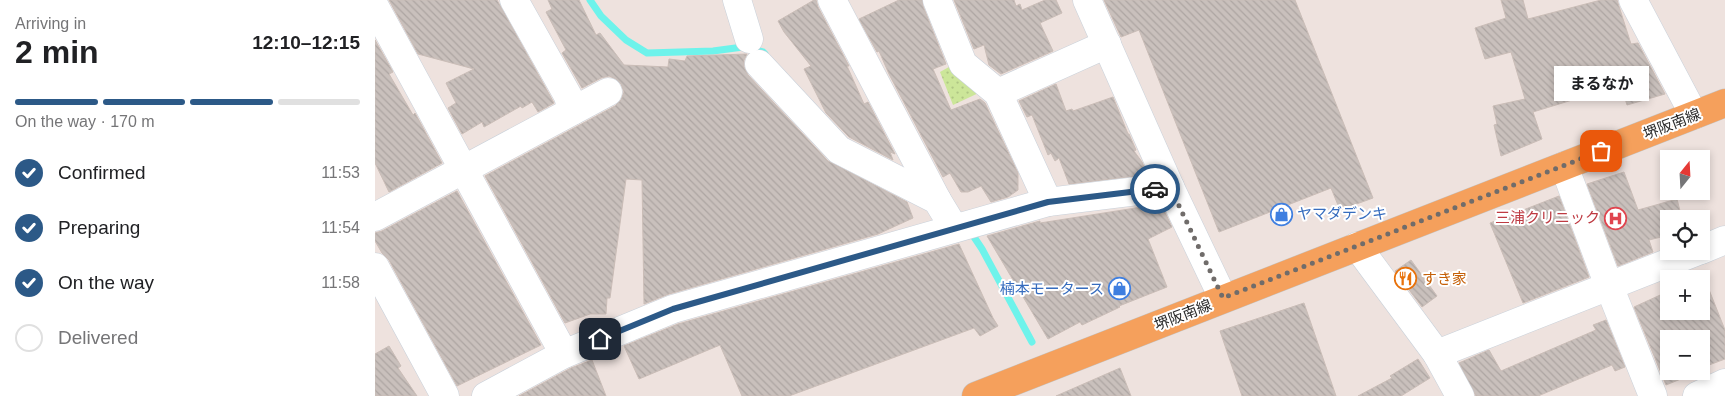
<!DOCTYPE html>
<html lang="en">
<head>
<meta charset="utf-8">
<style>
	:root { --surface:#fff; --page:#f2f2f2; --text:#202124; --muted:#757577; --line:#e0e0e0; --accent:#2c5987 }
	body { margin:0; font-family:Arial,"Noto Sans JP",sans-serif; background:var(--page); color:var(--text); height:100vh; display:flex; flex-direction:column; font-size:19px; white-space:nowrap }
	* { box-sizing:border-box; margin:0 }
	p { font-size:16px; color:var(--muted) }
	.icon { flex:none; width:28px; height:28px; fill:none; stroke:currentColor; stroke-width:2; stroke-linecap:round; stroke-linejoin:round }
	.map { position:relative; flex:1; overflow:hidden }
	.details { display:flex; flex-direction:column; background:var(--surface); width:375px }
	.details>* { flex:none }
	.needle { width:32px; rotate:18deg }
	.buttons { position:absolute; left:1285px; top:150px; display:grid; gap:10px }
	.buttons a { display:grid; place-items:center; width:50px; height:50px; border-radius:0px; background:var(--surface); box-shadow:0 2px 8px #0003; font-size:25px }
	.pin { position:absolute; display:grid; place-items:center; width:42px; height:42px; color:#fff; margin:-21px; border-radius:10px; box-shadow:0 2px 8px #0006 }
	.courier { position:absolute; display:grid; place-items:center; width:50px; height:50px; margin:-25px; border:4px solid #2c5987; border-radius:50%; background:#fff; color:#222; box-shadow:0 1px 6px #0007 }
	.bubble { position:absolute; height:35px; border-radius:0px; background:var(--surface); box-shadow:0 2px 8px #0003; font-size:16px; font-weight:700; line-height:35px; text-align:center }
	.head em { font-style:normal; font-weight:700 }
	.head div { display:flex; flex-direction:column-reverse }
	.head { display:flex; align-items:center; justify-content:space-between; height:85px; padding:0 15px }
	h1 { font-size:32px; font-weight:700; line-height:38px }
	.bar { display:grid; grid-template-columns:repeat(4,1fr); gap:8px 5px; align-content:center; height:60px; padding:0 15px }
	.bar i { height:6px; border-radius:4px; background:var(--line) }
	.bar .on { background:var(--accent) }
	.bar p { grid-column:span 4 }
	ol { padding:0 15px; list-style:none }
	li { display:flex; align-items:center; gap:15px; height:55px }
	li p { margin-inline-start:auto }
	li .icon { padding:5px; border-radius:50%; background:var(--accent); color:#fff; stroke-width:4 }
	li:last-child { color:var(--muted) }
	li i { width:28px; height:28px; border:2px solid var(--line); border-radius:50% }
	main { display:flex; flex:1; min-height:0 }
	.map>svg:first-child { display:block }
	.park { fill:url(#park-dots) }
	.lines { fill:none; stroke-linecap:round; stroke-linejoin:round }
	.stream { stroke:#6ef3eb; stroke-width:7 }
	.building { fill:url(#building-back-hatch); stroke:#cabdb7 }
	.minor-casing { stroke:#c9d1da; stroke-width:29 }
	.major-casing { stroke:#c4c4c4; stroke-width:29 }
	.minor { stroke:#fff; stroke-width:28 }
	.major { stroke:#f5a05c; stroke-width:28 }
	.done { stroke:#706c6a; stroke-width:5; stroke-dasharray:0 9 }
	.route { stroke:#2c5987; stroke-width:6 }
	.labels { text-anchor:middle; stroke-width:4; stroke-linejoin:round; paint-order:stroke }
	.street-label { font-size:15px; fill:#2c2c2c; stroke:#fff }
	.shop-label { font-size:15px; fill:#366cbe; stroke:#fff; text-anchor:start }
	.health-label { font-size:15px; fill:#be3a42; stroke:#fff; text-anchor:end }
	.food-label { font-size:15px; fill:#c56008; stroke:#fff; text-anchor:start }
</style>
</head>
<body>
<main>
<section class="details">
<div class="head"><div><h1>2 min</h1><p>Arriving in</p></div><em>12:10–12:15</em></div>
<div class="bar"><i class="on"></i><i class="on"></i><i class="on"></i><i></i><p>On the way · 170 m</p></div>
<ol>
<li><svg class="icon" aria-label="check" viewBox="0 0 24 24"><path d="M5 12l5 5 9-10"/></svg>Confirmed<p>11:53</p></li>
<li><svg class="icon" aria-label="check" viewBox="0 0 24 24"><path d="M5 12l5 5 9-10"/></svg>Preparing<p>11:54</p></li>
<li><svg class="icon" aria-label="check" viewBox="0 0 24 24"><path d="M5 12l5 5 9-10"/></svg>On the way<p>11:58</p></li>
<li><i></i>Delivered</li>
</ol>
</section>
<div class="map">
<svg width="1350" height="396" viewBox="0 0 1350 396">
	<defs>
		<pattern id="park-dots" width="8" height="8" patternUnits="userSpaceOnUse" patternTransform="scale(1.25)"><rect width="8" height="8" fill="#cce699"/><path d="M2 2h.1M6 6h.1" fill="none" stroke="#afc584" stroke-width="1.8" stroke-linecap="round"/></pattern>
		<pattern id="building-back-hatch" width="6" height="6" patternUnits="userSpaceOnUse" patternTransform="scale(1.25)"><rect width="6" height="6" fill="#c9c0bc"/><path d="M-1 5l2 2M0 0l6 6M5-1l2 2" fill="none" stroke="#ada5a2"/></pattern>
	</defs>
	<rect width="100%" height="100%" fill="#eee2de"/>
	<path class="park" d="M581,63L610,90L578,105L565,72Z"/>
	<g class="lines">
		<g class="stream">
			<path d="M215,0L226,16L251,40L272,53L338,51L368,47L388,52L390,54"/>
			<path d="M595,231L607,249L657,342"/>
		</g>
	</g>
	<g class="building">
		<path d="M14,0H122L179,103L163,112L157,102L147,108L146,106L109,127L107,122L87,134L73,108L81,103L71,83L99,69L43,54Z"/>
		<path d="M173,0H204L221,35L225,33L249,65L293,67L294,59L310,61L312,56L372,54L369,60V67L373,75L453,161L532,202L538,218L503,234L294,294L269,304L267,180L251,179L235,298H232L231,314H215L190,323L110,176L240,106L246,100L249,92L246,84L241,79L234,76L226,78L207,88L187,53L191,50L171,12L177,9Z"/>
		<path d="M439,0H441L443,7L474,66H472L489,104L493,102L520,154L515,152L518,160L474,137L451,113L429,69L436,66L409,32L403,21Z"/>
		<path d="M524,0H547L548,6L571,64L558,69L576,110L605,99L610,103L643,173V190L633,197L616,202L606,186L593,192H586L575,173L568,177L514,74L504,51L502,52L484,19Z"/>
		<path d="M579,0H639L641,6L645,4L647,10L670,0H681L687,13L665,23L678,51L626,74L614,65L609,45L599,49Z"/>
		<path d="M729,0H920L998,198L965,210L956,188L844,232L764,30L746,37Z"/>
		<path d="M1126,0H1148L1153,19L1226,0H1242L1256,44L1263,43L1290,94L1252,105L1246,85L1158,112L1167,139L1126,156L1119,125L1122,124L1118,106L1150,99L1136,52L1110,59L1100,28L1131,18Z"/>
		<path d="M0,40L18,72L14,74L38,115L40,113L67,163L14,192L0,163Z"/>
		<path d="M681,84L691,111L697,109L698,111L738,97L753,134H754L761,150L759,151L767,162L771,172L761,176L694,184L684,158L680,161L676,153L673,155L657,115L652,117L644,101Z"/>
		<path d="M1249,172L1263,210L1302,199L1307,219H1294V235L1274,240L1278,252L1243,266L1212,184Z"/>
		<path d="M82,191L166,345L82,386L14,260L7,253L0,241V233L7,231Z"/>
		<path d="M1184,196L1214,277L1148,303L1115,223Z"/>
		<path d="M786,204L797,227L773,239L792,287L744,306L745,307L707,325L705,322L673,339L612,236L665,221V223Z"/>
		<path d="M584,244L618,318L623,326L605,336L599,328L414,396H367L345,345L264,379L249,346L303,324Z"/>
		<path d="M1036,260L1062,296L1047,307L1020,271Z"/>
		<path d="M1329,277L1350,330V359L1326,368V339H1294V371L1323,372L1291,385L1259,307L1294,291V311H1326V279Z"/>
		<path d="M929,303L961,396H867L845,331Z"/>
		<path d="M1231,320L1250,367L1240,371L1237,365L1163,396H1101L1084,363L1114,350L1126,371L1221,330L1218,325Z"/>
		<path d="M14,346L26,366L23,368L42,396H0V354Z"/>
		<path d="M1043,359L1055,378L1026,396H983L1017,378L1015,376Z"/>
		<path d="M217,360L231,396H144L196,368Z"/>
		<path d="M745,368L756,396H681Z"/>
	</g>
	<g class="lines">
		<defs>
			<g id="minor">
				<path d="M139,0L193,96L197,111"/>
				<path d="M362,0L374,39"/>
				<path d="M457,0L562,200"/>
				<path d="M562,0L588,64L623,93L673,202"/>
				<path d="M712,0L795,187L848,298"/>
				<path d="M1258,0L1319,115"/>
				<path d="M0,7L189,354"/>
				<path d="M384,64L464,150L562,200L579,228"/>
				<path d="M623,93L732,44"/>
				<path d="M1189,166L1234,286L1278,396"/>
				<path d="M0,217L233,92"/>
				<path d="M982,246L1062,354L1085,396"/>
				<path d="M1326,250L1350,240"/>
				<path d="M0,267L70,396"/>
				<path d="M1062,354L1323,251"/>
				<path d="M111,396L189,354L298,309L673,202L795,187"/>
				<path d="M1322,396L1350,383"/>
			</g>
			<path id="major" d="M601,396L1350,103"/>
		</defs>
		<use href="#minor" class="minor-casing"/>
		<use href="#major" class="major-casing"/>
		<use href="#minor" class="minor"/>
		<use href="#major" class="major"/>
	</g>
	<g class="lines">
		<path class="done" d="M780,189L795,187L848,298L1226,151"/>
		<path class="route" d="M225,339L298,309L673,202L780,189"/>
	</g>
	<defs>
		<symbol id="shop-ring" viewBox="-11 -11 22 22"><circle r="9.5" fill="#fff" stroke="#3f7fe0" stroke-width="1.5"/><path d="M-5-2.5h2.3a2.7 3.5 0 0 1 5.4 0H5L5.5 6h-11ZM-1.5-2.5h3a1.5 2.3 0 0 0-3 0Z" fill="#3f7fe0"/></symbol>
		<symbol id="hospital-ring" viewBox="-11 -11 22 22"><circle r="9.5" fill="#fff" stroke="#e0444e" stroke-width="1.5"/><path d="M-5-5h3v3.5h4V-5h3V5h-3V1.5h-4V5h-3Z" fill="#e0444e"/></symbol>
		<symbol id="restaurant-ring" viewBox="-11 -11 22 22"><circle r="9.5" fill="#fff" stroke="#e8710a" stroke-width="1.5"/><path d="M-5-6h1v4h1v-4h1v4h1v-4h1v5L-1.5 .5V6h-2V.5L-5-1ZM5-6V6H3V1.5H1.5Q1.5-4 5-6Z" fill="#e8710a"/></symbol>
	</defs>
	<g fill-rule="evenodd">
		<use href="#shop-ring" x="894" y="202" width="25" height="25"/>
		<use href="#hospital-ring" x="1228" y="206" width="25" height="25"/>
		<use href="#restaurant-ring" x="1018" y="266" width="25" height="25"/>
		<use href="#shop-ring" x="732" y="276" width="25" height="25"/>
	</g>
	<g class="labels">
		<g class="street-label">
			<text transform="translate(1297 124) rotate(-21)" y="5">堺阪南線</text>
			<text transform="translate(808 315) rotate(-21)" y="5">堺阪南線</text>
		</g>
		<g class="shop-label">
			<text x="922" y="219">ヤマダデンキ</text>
			<text x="729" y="294" text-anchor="end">楠本モータース</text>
		</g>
		<g class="health-label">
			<text x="1225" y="223">三浦クリニック</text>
		</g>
		<g class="food-label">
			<text x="1047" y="284">すき家</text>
		</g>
	</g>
</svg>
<div class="buttons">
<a><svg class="needle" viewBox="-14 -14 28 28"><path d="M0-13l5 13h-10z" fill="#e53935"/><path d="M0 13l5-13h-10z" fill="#757577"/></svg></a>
<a><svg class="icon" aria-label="locate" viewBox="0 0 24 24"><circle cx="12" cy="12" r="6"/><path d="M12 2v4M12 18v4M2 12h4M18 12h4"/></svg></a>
<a>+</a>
<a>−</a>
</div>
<div class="pin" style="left:1226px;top:151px;background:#ea580c"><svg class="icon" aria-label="bag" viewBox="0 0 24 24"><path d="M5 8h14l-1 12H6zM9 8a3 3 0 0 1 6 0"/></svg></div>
<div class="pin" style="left:225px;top:339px;background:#1f2937"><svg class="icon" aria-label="home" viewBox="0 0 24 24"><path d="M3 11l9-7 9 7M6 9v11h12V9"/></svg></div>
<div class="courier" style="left:780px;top:189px"><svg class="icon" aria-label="car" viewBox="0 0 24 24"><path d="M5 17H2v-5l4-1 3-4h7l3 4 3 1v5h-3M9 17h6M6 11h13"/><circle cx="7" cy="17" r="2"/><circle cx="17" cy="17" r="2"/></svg></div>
<div class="bubble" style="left:1179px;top:66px;width:95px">まるなか</div>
</div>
</main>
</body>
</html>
